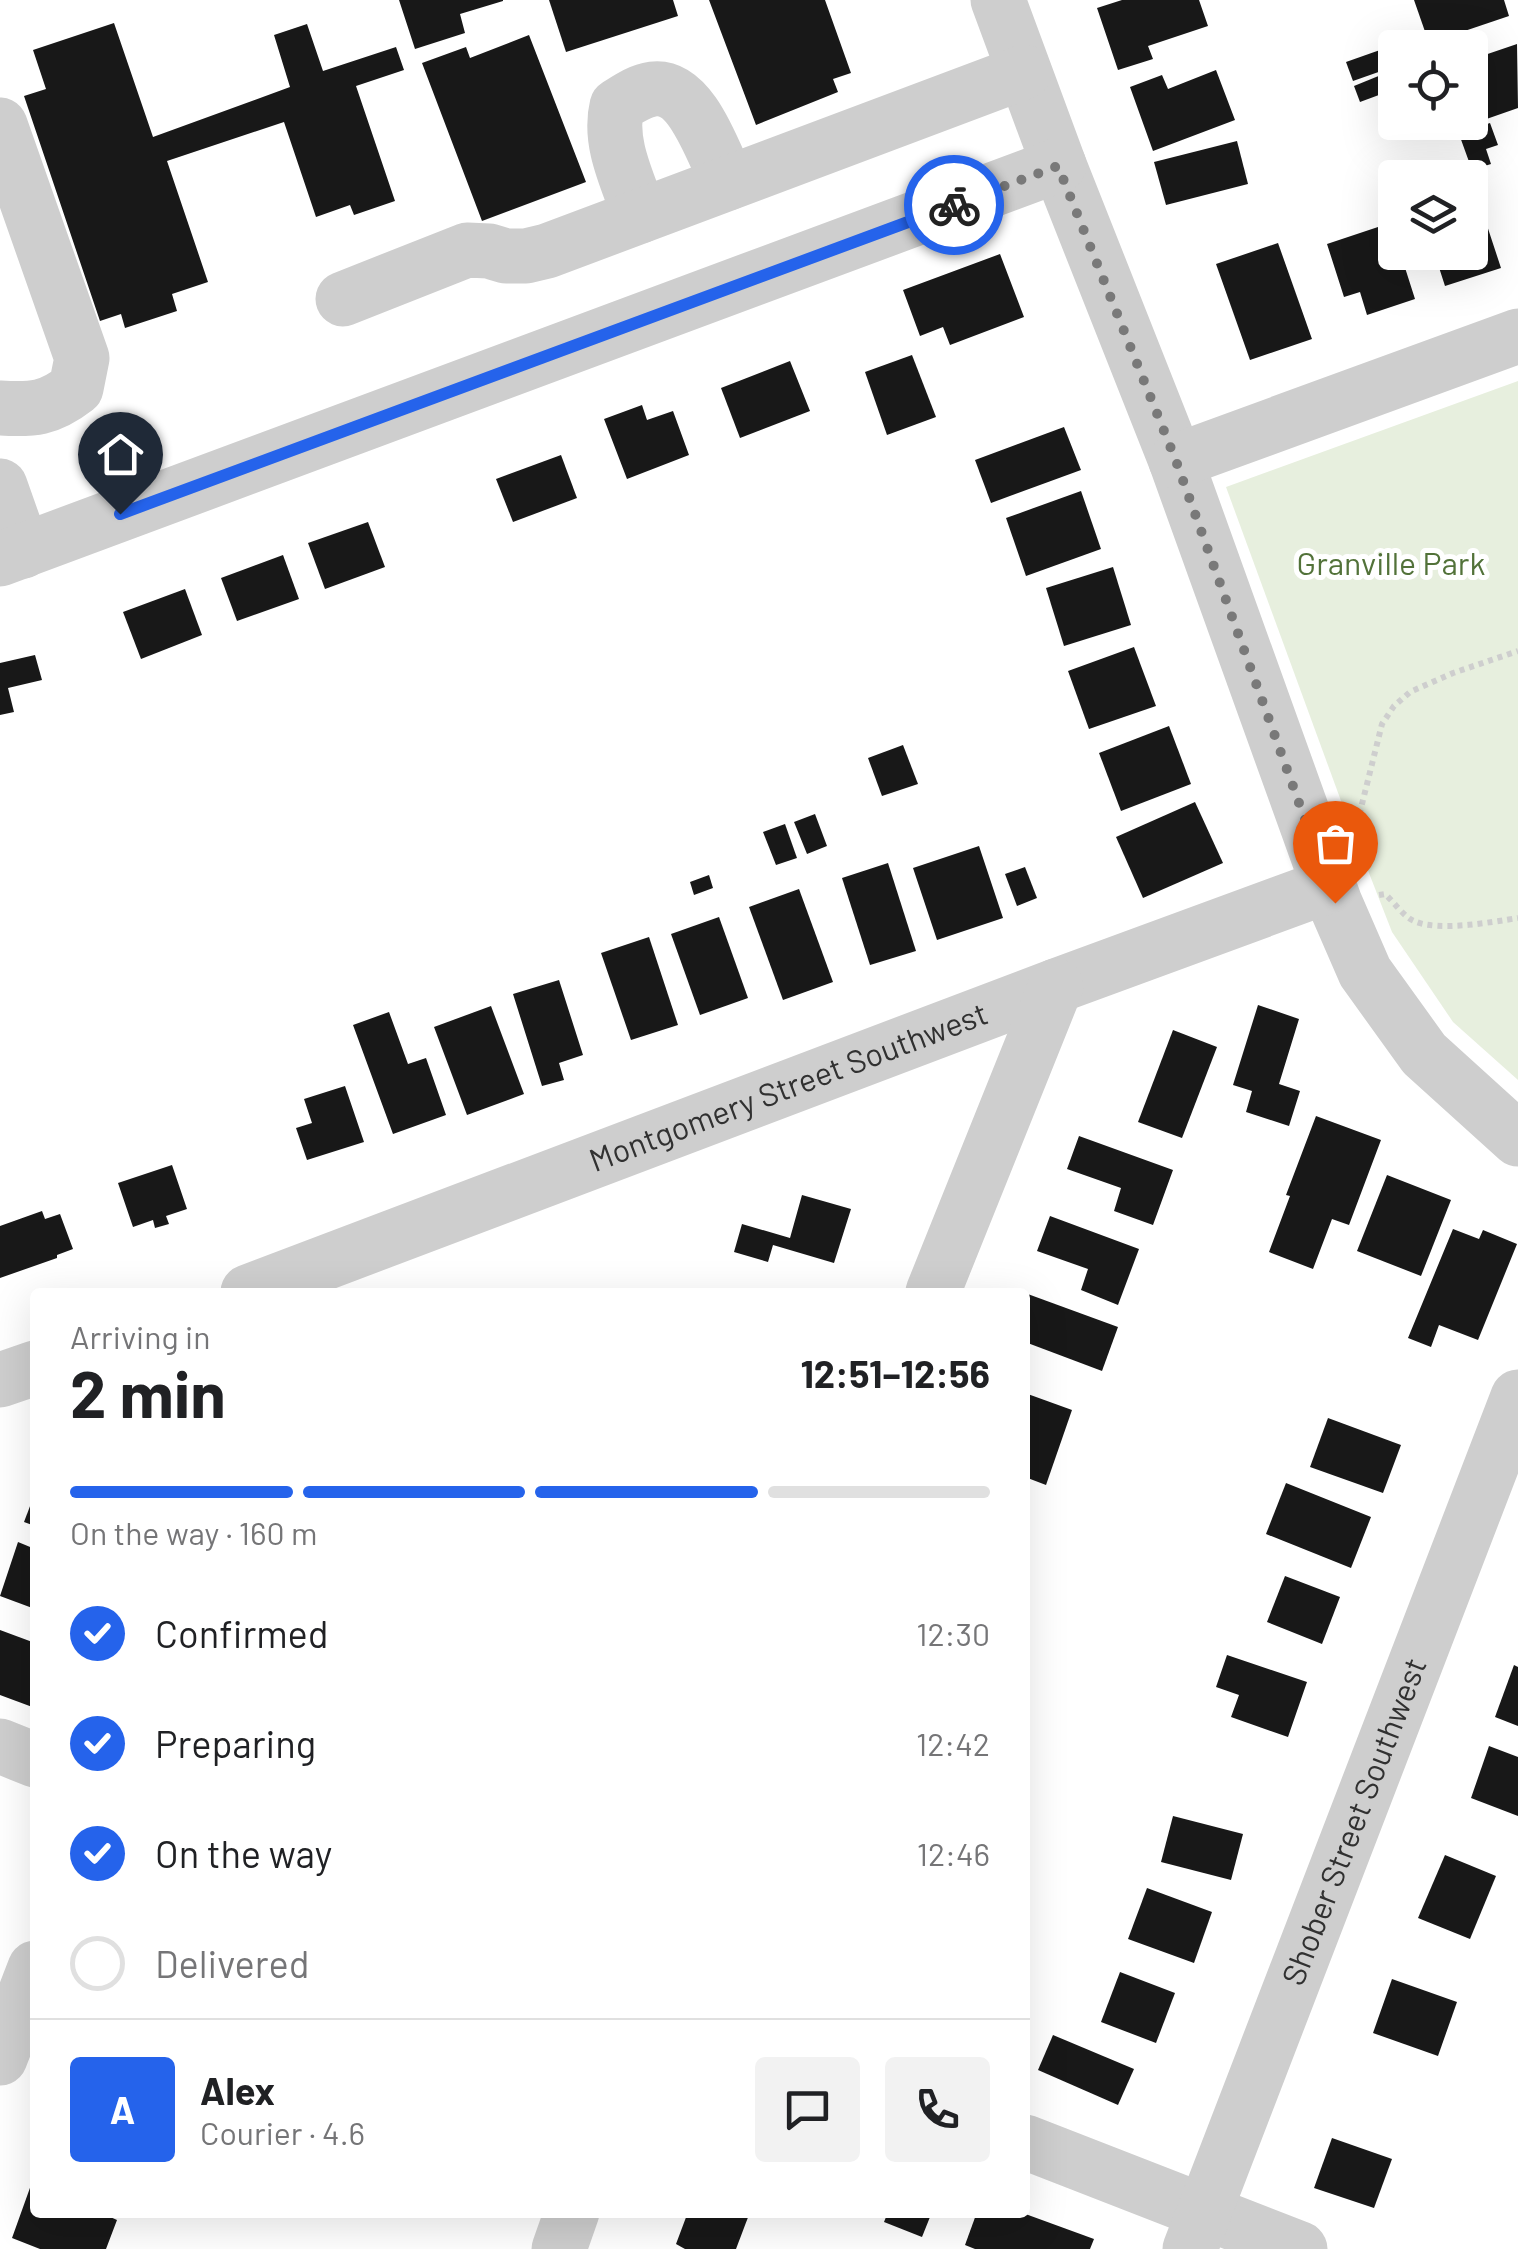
<!DOCTYPE html>
<html lang="en">
<head>
<meta charset="utf-8">
<style>
	:root { --surface:#fff; --page:#f2f2f2; --text:#202124; --muted:#757577; --line:#e0e0e0; --accent:#2563eb }
	body { margin:0; font-family:Barlow,sans-serif; background:var(--page); color:var(--text); height:100vh; display:flex; flex-direction:column; font-size:38px; white-space:nowrap }
	* { box-sizing:border-box; margin:0 }
	p { font-size:32px; color:var(--muted) }
	.icon { flex:none; width:55px; height:55px; fill:none; stroke:currentColor; stroke-width:2; stroke-linecap:round; stroke-linejoin:round }
	.map { position:relative; flex:1; overflow:hidden }
	.details { position:absolute; left:30px; top:1288px; width:1000px; height:930px; display:flex; flex-direction:column; background:var(--surface); border-radius:10px; box-shadow:0 10px 40px #0002 }
	.details>* { flex:none }
	.fabs { position:absolute; left:1378px; top:30px; display:grid; gap:20px }
	.fabs a { display:grid; place-items:center; width:110px; height:110px; border-radius:10px; background:var(--surface); box-shadow:0 10px 40px #0002; font-size:50px }
	.pin { position:absolute; display:grid; place-items:center; width:85px; height:85px; color:#fff; margin:-102px -42px; border-radius:50% 50% 50% 0; rotate:-45deg; box-shadow:0 0 10px #0007 }
	.pin .icon { rotate:45deg }
	.courier { position:absolute; display:grid; place-items:center; width:100px; height:100px; margin:-50px; border:8px solid #2563eb; border-radius:50%; background:#fff; color:#222; box-shadow:0 2px 12px #0007 }
	.head em { font-style:normal; font-weight:700 }
	.head div { display:flex; flex-direction:column-reverse }
	.head { display:flex; align-items:center; justify-content:space-between; height:170px; padding:0 40px }
	h1 { font-size:65px; font-weight:700; line-height:75px }
	.bar { display:grid; grid-template-columns:repeat(4,1fr); gap:15px 10px; align-content:center; height:120px; padding:0 40px }
	.bar i { height:12px; border-radius:8px; background:var(--line) }
	.bar .selected { background:var(--accent) }
	.bar p { grid-column:span 4 }
	.line { display:flex; align-items:center; gap:25px; padding:0 40px; border-top:2px solid var(--line) }
	.line div { flex:1 }
	.round { display:grid; place-items:center; flex:none; width:105px; height:105px; border-radius:10px; background:var(--page) }
	ol { padding:0 40px; list-style:none }
	li { display:flex; align-items:center; gap:30px; height:110px }
	li p { margin-inline-start:auto }
	li .icon { padding:10px; border-radius:50%; background:var(--accent); color:#fff; stroke-width:4 }
	li:last-child { color:var(--muted) }
	li i { width:55px; height:55px; border:5px solid var(--line); border-radius:50% }
	.map>svg:first-child { display:block }
	.green { fill:#e7efde }
	.building { fill:#181818 }
	.lines { fill:none; stroke-linecap:round; stroke-linejoin:round }
	.path { stroke:#cecece; stroke-width:6; stroke-dasharray:5 5; stroke-linecap:butt }
	.minor { stroke:#cecece; stroke-width:55 }
	.done { stroke:#797979; stroke-width:10; stroke-dasharray:0 18 }
	.route { stroke:#2563eb; stroke-width:12 }
	.labels { text-anchor:middle; stroke-width:10; stroke-linejoin:round; paint-order:stroke }
	.park-label { font-size:32px; fill:#527239; stroke:#fff }
	.street-label { font-size:32px; fill:#313131; stroke:#fff }
</style>
</head>
<body>
<div class="map">
<svg width="1518" height="2249" viewBox="0 0 1518 2249">
	<rect width="100%" height="100%" fill="#fff"/>
	<path class="green" d="M1518,381V1080L1453,1022L1392,932L1344,809L1226,487Z"/>
	<g class="building">
		<path d="M399,0H503V1L460,14L465,33L415,49Z"/>
		<path d="M549,0H673L678,16L566,52Z"/>
		<path d="M709,0H825L851,73L833,79L838,92L756,125Z"/>
		<path d="M1122,0H1199L1208,26L1148,46L1153,59L1118,70L1097,8Z"/>
		<path d="M1414,0H1504L1509,16L1429,43Z"/>
		<path d="M114,23L153,137L290,87L274,35L307,24L323,71L396,47L404,70L356,86L395,201L354,215L350,205L316,217L284,122L167,161L208,282L172,294L177,311L125,328L121,314L100,321L24,96L46,89L33,50Z"/>
		<path d="M529,35L586,182L482,221L422,63L466,47L470,58Z"/>
		<path d="M1517,44L1518,108L1455,130L1453,122H1470V60Z"/>
		<path d="M1380,50L1387,69L1353,81L1346,62Z"/>
		<path d="M1216,70L1235,120L1153,151L1130,87L1162,75L1168,89Z"/>
		<path d="M1381,75L1387,92L1360,102L1354,86Z"/>
		<path d="M1490,123L1498,145L1486,149L1491,164L1472,170L1459,134Z"/>
		<path d="M1237,141L1248,184L1166,205L1154,162Z"/>
		<path d="M1473,183L1501,268L1445,286L1434,252H1470V184Z"/>
		<path d="M1390,223L1395,238V252H1400L1415,299L1367,315L1360,292L1344,297L1327,244Z"/>
		<path d="M1278,243L1312,339L1250,360L1216,264Z"/>
		<path d="M1000,254L1024,317L950,345L943,327L920,336L903,290Z"/>
		<path d="M912,355L936,417L887,435L865,372Z"/>
		<path d="M790,361L810,411L740,438L721,388Z"/>
		<path d="M642,405L647,420L673,411L689,455L627,479L604,419Z"/>
		<path d="M1064,427L1081,470L991,503L975,460Z"/>
		<path d="M561,455L577,498L513,522L496,479Z"/>
		<path d="M1081,491L1101,549L1026,576L1006,518Z"/>
		<path d="M368,522L385,567L325,589L308,543Z"/>
		<path d="M283,555L299,599L237,621L221,578Z"/>
		<path d="M1113,567L1131,625L1064,646L1046,588Z"/>
		<path d="M185,589L202,635L141,659L123,612Z"/>
		<path d="M1134,647L1156,706L1089,729L1068,671Z"/>
		<path d="M35,655L42,680L8,688L14,712L0,715V663Z"/>
		<path d="M1169,726L1191,784L1121,811L1099,753Z"/>
		<path d="M903,745L918,784L882,796L868,758Z"/>
		<path d="M1195,802L1223,863L1143,898L1116,837Z"/>
		<path d="M815,814L827,846L807,854L794,822Z"/>
		<path d="M785,824L797,858L776,865L763,832Z"/>
		<path d="M979,846L1003,918L937,940L913,868Z"/>
		<path d="M888,863L916,951L870,965L842,878Z"/>
		<path d="M1025,867L1037,898L1017,906L1005,874Z"/>
		<path d="M709,875L713,888L694,895L690,882Z"/>
		<path d="M799,889L833,982L783,1000L749,907Z"/>
		<path d="M719,917L748,998L700,1015L671,934Z"/>
		<path d="M649,937L678,1025L631,1040L601,953Z"/>
		<path d="M559,980L583,1055L559,1063L564,1080L542,1086L513,994Z"/>
		<path d="M1258,1005L1299,1019L1279,1084L1300,1091L1289,1126L1246,1112L1252,1091L1233,1085Z"/>
		<path d="M491,1006L524,1094L467,1115L434,1027Z"/>
		<path d="M389,1012L408,1064L426,1058L446,1115L393,1134L353,1025Z"/>
		<path d="M1173,1030L1217,1047L1182,1138L1138,1122Z"/>
		<path d="M345,1086L364,1142L307,1160L296,1128L312,1123L304,1099Z"/>
		<path d="M1316,1116L1381,1140L1349,1225L1332,1219L1313,1269L1269,1252L1290,1196L1286,1195Z"/>
		<path d="M1079,1136L1173,1170L1153,1225L1114,1211L1121,1188L1067,1169Z"/>
		<path d="M172,1165L187,1209L166,1216L169,1224L155,1228L153,1220L133,1227L118,1183Z"/>
		<path d="M1387,1175L1451,1200L1421,1276L1357,1251Z"/>
		<path d="M802,1195L851,1209L834,1263L773,1245L768,1262L734,1252L742,1224L790,1238Z"/>
		<path d="M42,1211L45,1219L60,1214L73,1249L57,1255V1258L0,1278V1226Z"/>
		<path d="M1050,1216L1139,1249L1118,1305L1081,1290L1088,1269L1037,1251Z"/>
		<path d="M1453,1229L1479,1239L1483,1230L1517,1244L1478,1340L1439,1325L1431,1347L1408,1338Z"/>
		<path d="M1025,1293L1118,1327L1102,1371L1025,1342Z"/>
		<path d="M1025,1393L1072,1410L1046,1485L1025,1477Z"/>
		<path d="M1328,1418L1401,1445L1383,1493L1310,1467Z"/>
		<path d="M1286,1483L1371,1517L1351,1568L1266,1534Z"/>
		<path d="M35,1493V1526L24,1522Z"/>
		<path d="M18,1542L35,1549V1609L0,1596Z"/>
		<path d="M1285,1576L1340,1597L1322,1644L1267,1622Z"/>
		<path d="M0,1630L35,1643V1708L0,1695Z"/>
		<path d="M1227,1655L1307,1682L1288,1737L1231,1717L1239,1695L1216,1687Z"/>
		<path d="M1514,1665L1518,1667V1726L1495,1717Z"/>
		<path d="M1489,1746L1518,1757V1816L1471,1798Z"/>
		<path d="M1173,1816L1243,1834L1231,1880L1161,1862Z"/>
		<path d="M1445,1855L1496,1876L1470,1939L1418,1918Z"/>
		<path d="M1147,1888L1212,1912L1194,1963L1128,1939Z"/>
		<path d="M1120,1972L1175,1993L1156,2043L1101,2022Z"/>
		<path d="M1392,1979L1457,2002L1438,2056L1373,2033Z"/>
		<path d="M1053,2035L1134,2069L1118,2105L1038,2070Z"/>
		<path d="M1332,2138L1392,2159L1374,2208L1314,2188Z"/>
		<path d="M31,2185L35,2187V2212H99L117,2220L106,2249H40L12,2238Z"/>
		<path d="M688,2212H750L736,2249H685L676,2244Z"/>
		<path d="M888,2212H932L922,2237L884,2222Z"/>
		<path d="M977,2212H1020L1094,2239L1090,2249H975L965,2245Z"/>
	</g>
	<g class="lines">
		<g class="path">
			<path d="M1357,824L1382,724L1394,706L1410,692L1453,673L1518,651"/>
			<path d="M1379,895L1385,894C1394,902 1404,917 1414,921C1438,932 1492,922 1518,918"/>
		</g>
		<g class="minor">
			<path d="M998,0L1059,165L1176,461L1335,903L1365,972L1424,1054L1518,1139"/>
			<path d="M0,125L82,358L76,388C49,409 33,410 0,408"/>
			<path d="M640,216C628,181 608,143 617,106C628,99 639,91 653,89C692,84 714,155 728,183"/>
			<path d="M343,299L467,250L489,251L506,256H526L547,251L1024,72"/>
			<path d="M1176,461L1518,336"/>
			<path d="M0,486L23,551"/>
			<path d="M0,559L1059,165"/>
			<path id="s1" d="M248,1292L1056,986L1328,886"/>
			<path d="M933,1292L1056,986"/>
			<path d="M0,1380L35,1368"/>
			<path d="M0,1746L35,1760"/>
			<path d="M0,2058L35,1968"/>
			<path d="M1025,2142L1300,2249"/>
			<path d="M559,2249L572,2212"/>
			<path id="s2" d="M1190,2249L1518,1397"/>
		</g>
	</g>
	<g class="lines">
		<path class="done" d="M954,205L1058,166L1176,461L1335,903"/>
		<path class="route" d="M120,514L954,205"/>
	</g>
	<g class="labels">
		<g class="park-label">
			<text x="1391" y="575">Granville Park</text>
		</g>
		<g class="street-label">
			<text dy="11" stroke="none"><textPath href="#s1" startOffset="578">Montgomery Street Southwest</textPath></text>
			<text dy="11" stroke="none"><textPath href="#s2" startOffset="458">Shober Street Southwest</textPath></text>
		</g>
	</g>
</svg>
<div class="fabs">
<a><svg class="icon" aria-label="locate" viewBox="0 0 24 24"><circle cx="12" cy="12" r="6"/><path d="M12 2v4M12 18v4M2 12h4M18 12h4"/></svg></a>
<a><svg class="icon" aria-label="layers" viewBox="0 0 24 24"><path d="M12 4l9 5-9 5-9-5zM3 14l9 5 9-5"/></svg></a>
</div>
<div class="pin" style="left:1335px;top:903px;background:#ea580c"><svg class="icon" aria-label="bag" viewBox="0 0 24 24"><path d="M5 8h14l-1 12H6zM9 8a3 3 0 0 1 6 0"/></svg></div>
<div class="pin" style="left:120px;top:514px;background:#1f2937"><svg class="icon" aria-label="home" viewBox="0 0 24 24"><path d="M3 11l9-7 9 7M6 9v11h12V9"/></svg></div>
<div class="courier" style="left:954px;top:205px"><svg class="icon" aria-label="bike" viewBox="0 0 24 24"><circle cx="6" cy="16" r="4"/><circle cx="18" cy="16" r="4"/><path d="M6 16l4-8h5l3 8M10 8l3 8H6M13 5h3"/></svg></div>
<section class="details">
<div class="head"><div><h1>2 min</h1><p>Arriving in</p></div><em>12:51–12:56</em></div>
<div class="bar"><i class="selected"></i><i class="selected"></i><i class="selected"></i><i></i><p>On the way · 160 m</p></div>
<ol>
<li><svg class="icon" aria-label="check" viewBox="0 0 24 24"><path d="M5 12l5 5 9-10"/></svg>Confirmed<p>12:30</p></li>
<li><svg class="icon" aria-label="check" viewBox="0 0 24 24"><path d="M5 12l5 5 9-10"/></svg>Preparing<p>12:42</p></li>
<li><svg class="icon" aria-label="check" viewBox="0 0 24 24"><path d="M5 12l5 5 9-10"/></svg>On the way<p>12:46</p></li>
<li><i></i>Delivered</li>
</ol>
<div class="line" style="height:180px"><b class="round" style="background:var(--accent);color:#fff">A</b><div><b>Alex</b><p>Courier · 4.6</p></div><a class="round"><svg class="icon" aria-label="chat" viewBox="0 0 24 24"><path d="M4 5h16v11H9l-5 4z"/></svg></a><a class="round"><svg class="icon" aria-label="phone" viewBox="0 0 24 24"><path d="M5 4h4l2 5-3 2q2 4 5 5l2-3 5 2v4C11 20 4 13 5 4z"/></svg></a></div>
</section>
</div>
</body>
</html>
